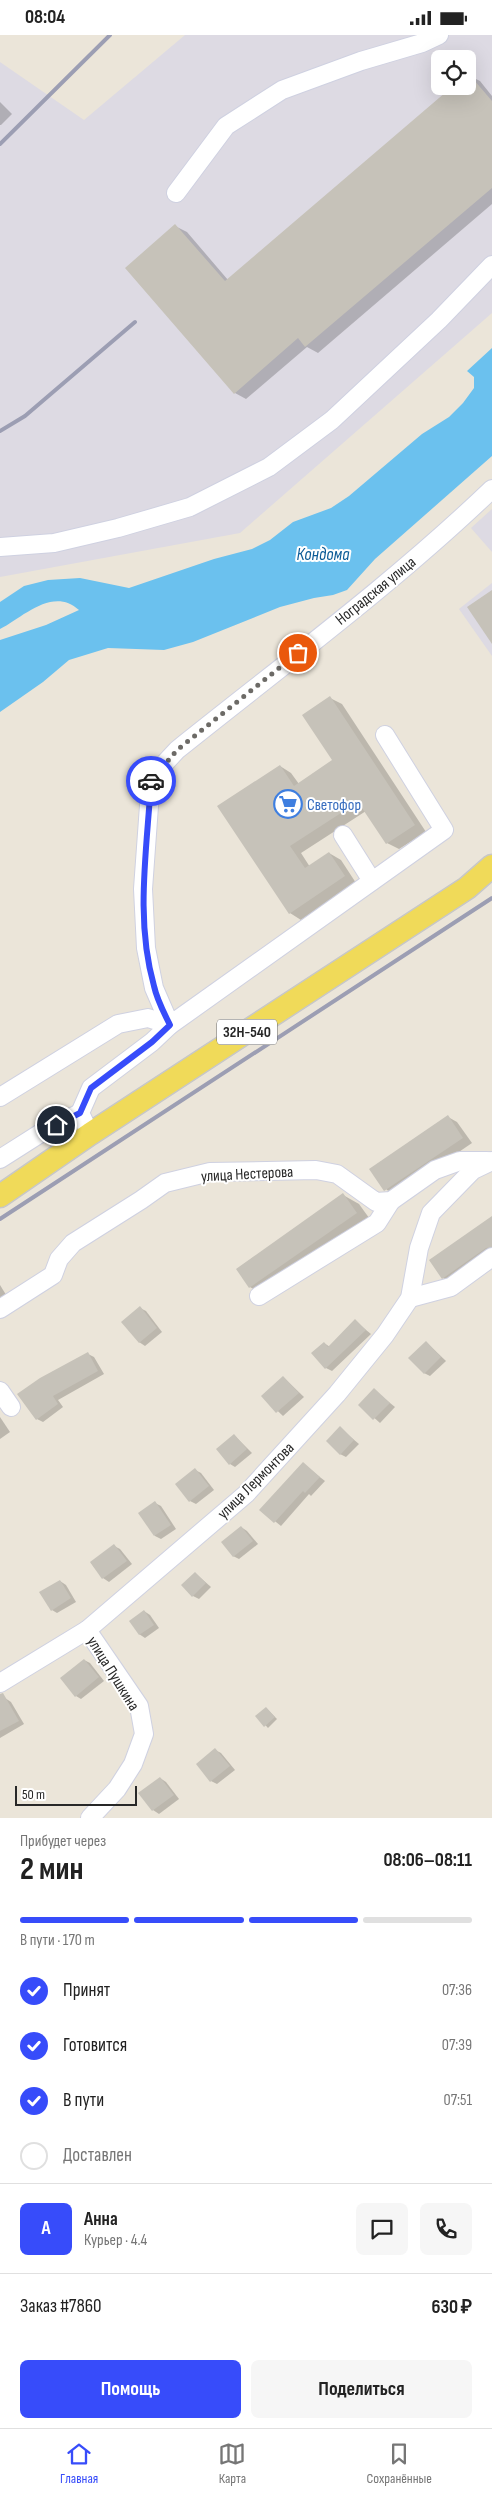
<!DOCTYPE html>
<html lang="ru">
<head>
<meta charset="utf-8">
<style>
	:root { --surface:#fff; --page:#f6f6f6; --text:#222; --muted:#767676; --line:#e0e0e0; --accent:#374cfa }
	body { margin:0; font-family:"Sofia Sans Condensed",sans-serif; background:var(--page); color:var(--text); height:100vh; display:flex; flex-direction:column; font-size:19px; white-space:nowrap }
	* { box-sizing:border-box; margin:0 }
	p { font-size:16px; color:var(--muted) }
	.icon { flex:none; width:28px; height:28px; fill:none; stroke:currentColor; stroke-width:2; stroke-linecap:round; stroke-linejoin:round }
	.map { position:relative; height:1783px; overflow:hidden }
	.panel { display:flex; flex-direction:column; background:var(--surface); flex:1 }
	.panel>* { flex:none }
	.controls { position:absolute; left:431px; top:15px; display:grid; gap:10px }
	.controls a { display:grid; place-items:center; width:45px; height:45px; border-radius:8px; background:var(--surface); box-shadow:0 5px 20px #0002; font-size:25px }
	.scale { position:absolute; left:15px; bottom:12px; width:122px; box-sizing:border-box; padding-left:5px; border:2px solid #282828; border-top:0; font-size:14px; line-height:18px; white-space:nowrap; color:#282828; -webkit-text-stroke:4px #fff; paint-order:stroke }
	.pin { position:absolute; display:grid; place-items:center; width:42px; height:42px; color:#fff; margin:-21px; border:2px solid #fff; border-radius:50%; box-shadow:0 1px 5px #0007 }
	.courier { position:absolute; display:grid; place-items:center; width:50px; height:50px; margin:-25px; border:4px solid #374cfa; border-radius:50%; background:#fff; color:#222; box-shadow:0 1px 6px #0007 }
	.overview em { font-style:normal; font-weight:700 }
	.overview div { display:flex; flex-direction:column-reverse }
	.overview { display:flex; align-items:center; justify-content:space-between; height:85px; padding:0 20px }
	h1 { font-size:32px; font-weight:700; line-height:38px }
	.bar { display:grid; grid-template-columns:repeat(4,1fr); gap:8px 5px; align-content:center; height:60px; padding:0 20px }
	.bar i { height:6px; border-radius:4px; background:var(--line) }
	.bar .selected { background:var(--accent) }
	.bar p { grid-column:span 4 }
	.line { display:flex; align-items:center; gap:12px; padding:0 20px; border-top:1px solid var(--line) }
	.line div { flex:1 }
	.round { display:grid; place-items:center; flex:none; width:52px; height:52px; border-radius:8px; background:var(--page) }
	ol { padding:0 20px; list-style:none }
	li { display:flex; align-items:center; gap:15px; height:55px }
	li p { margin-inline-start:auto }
	li .icon { padding:5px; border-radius:50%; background:var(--accent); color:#fff; stroke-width:4 }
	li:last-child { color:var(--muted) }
	li i { width:28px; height:28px; border:2px solid var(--line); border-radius:50% }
	.primary-button { display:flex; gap:10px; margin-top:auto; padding:10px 20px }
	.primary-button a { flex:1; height:58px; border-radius:8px; background:var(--accent); color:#fff; font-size:20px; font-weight:700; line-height:58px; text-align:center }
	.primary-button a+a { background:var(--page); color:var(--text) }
	.status { display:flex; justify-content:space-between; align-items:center; height:35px; padding:0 25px; background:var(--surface); direction:ltr }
	.status svg { height:14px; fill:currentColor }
	.tab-bar { display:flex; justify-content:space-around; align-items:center; height:70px; border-top:1px solid var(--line); background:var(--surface); font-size:14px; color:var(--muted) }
	.tab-bar a { display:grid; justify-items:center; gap:2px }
	.tab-bar .selected { color:var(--accent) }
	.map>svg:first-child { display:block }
	.industrial { fill:#dddae3; fill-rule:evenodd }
	.water { fill:#6bc1ee }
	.shadow { fill:#0003 }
	.building { fill:#c6c2b9 }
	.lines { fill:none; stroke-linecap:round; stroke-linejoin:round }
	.minor-casing { stroke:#cfd1e1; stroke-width:20 }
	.major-casing { stroke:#c7c7c7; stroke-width:25 }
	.minor { stroke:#fff; stroke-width:18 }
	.major { stroke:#f0da59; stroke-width:22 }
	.rail { stroke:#9c9eb3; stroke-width:4 }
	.done { stroke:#6c6a66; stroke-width:5; stroke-dasharray:0 9 }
	.route { stroke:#374cfa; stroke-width:6 }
	.labels { text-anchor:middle; stroke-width:4; stroke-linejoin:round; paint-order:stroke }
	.shield { fill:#fff; stroke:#686868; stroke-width:1 }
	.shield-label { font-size:15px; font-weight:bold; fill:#282828 }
	.street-label { font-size:16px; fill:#282828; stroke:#fff }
	.shop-label { font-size:16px; fill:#366cbe; stroke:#fff; text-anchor:start }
	.water-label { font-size:18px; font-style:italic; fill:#0d5c97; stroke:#fff }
</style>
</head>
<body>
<div class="status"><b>08:04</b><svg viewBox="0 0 49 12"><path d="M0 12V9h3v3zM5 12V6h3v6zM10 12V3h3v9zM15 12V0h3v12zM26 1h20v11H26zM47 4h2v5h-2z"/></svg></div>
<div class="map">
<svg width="492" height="1783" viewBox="0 0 492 1783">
	<rect width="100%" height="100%" fill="#ebe5d9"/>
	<g class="industrial">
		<path d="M185,0H492V278L240,498L0,542V27L84,85ZM440,24H468V51H440Z"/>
		<path d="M492,474V517L471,493Z"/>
		<path d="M492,548V621L459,574Z"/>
	</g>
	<path class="water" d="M492,313V421L375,524L347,555L333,560L314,563L280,572L193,607L164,615L108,613L69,625L43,647L0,677V605L46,590L79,575C53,551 23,582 0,594V567L24,551L48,545L80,543L129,553L214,524L252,514L270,505L293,487L331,473L349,461L422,399L449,382L463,368L474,353V342L467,336Z"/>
	<g class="shadow">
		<path d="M468,40L480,46L492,61V169L318,318L307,312L246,364L235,358L175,191L187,197L228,245L468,51Z"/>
		<path d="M0,67L12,79L1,90H0Z"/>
		<path d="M330,663L342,669L426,797L399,814L387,808L366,776L301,818L310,832L329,818L341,825L356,848L301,885L290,878L280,731L291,738L299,749L334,726Z"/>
		<path d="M448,1082L457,1087L472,1108L396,1160L387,1155L371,1134Z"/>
		<path d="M343,1160L359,1169L372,1187L266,1261L250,1252L237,1234Z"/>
		<path d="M492,1183V1220L451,1248L443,1243Z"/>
		<path d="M0,1250L8,1263L0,1268Z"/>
		<path d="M140,1273L146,1276L162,1297L145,1311L139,1307Z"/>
		<path d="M355,1286L371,1299L332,1336L326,1333L324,1308L330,1312Z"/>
		<path d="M426,1307L446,1326L430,1341L424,1338Z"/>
		<path d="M88,1319L94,1322L104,1339L58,1365L63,1372L43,1387L37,1384L19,1359Z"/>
		<path d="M283,1342L304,1362L283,1381L262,1361Z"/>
		<path d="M374,1355L395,1372L380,1388L360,1370Z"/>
		<path d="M0,1382L10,1397L0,1404Z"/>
		<path d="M340,1393L359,1409L346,1422L340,1419Z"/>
		<path d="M234,1400L252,1418L235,1432L230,1429Z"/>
		<path d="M303,1429L325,1446L311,1461L309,1459L281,1491L261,1475Z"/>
		<path d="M195,1435L201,1438L214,1455L196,1469L190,1466Z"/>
		<path d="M155,1468L161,1471L176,1494L161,1504L155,1501Z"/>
		<path d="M241,1492L247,1496L258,1509L239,1524L233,1521Z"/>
		<path d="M114,1511L120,1514L132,1529L109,1547L103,1543L91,1528Z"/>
		<path d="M195,1538L211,1552L199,1564L193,1561Z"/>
		<path d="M60,1546L66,1550L76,1567L57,1578L52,1575Z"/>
		<path d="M144,1576L150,1580L159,1593L145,1603L139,1599Z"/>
		<path d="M84,1625L90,1628L104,1646L81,1664L76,1661Z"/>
		<path d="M5,1663L11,1667L24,1689L0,1703V1667Z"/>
		<path d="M266,1673L277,1684L268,1693L257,1681Z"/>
		<path d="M215,1715L221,1718L235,1735L217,1749L211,1746Z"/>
		<path d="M160,1743L166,1747L179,1764L159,1779L153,1775Z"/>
	</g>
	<g class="building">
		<path d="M468,38L492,66V153L305,312L298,303L234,359L125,233L175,189L225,246L453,51H468Z"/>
		<path d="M492,555V609L467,572Z"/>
		<path d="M330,661L415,790L386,809L358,767L290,811L305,833L329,817L345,841L289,879L217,771L280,730L294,751L332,725L302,680Z"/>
		<path d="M448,1080L463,1103L384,1156L369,1134Z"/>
		<path d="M343,1158L357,1178L249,1253L236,1234Z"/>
		<path d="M492,1181V1212L486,1213L442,1244L429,1225Z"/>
		<path d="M140,1271L157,1293L139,1308L121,1287Z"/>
		<path d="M355,1284L366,1295L325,1334L311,1318L324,1307L328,1312Z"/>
		<path d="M426,1306L441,1322L424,1339L408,1323Z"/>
		<path d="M88,1317L98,1336L53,1361L58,1369L36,1385L17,1359L40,1343Z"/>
		<path d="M283,1341L299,1358L276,1378L261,1361Z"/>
		<path d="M374,1353L390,1368L373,1385L358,1370Z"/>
		<path d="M340,1391L354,1405L340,1420L326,1406Z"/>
		<path d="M234,1399L247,1414L229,1430L216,1414Z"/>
		<path d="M303,1427L320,1442L305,1458L303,1456L274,1488L259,1475Z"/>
		<path d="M195,1433L209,1451L189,1467L175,1449Z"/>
		<path d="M155,1466L171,1490L154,1501L138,1478Z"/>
		<path d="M241,1491L253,1506L233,1522L221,1507Z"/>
		<path d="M114,1509L127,1526L102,1544L90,1527Z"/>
		<path d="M195,1537L206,1548L192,1562L181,1550Z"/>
		<path d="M60,1545L71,1563L51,1576L39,1557Z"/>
		<path d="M144,1575L154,1590L139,1600L129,1586Z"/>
		<path d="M84,1624L99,1642L75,1662L60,1643Z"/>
		<path d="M3,1658L19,1686L0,1696V1659Z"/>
		<path d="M266,1672L275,1682L264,1692L255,1681Z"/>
		<path d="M215,1713L230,1731L210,1747L196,1729Z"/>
		<path d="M160,1742L174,1760L152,1776L138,1758Z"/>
	</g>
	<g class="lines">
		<defs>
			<g id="minor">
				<path d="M176,158L226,91L282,55L361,26L422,8L439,0"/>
				<path d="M0,512L54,508L118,493L190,472L269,432L332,385L439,285L492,230"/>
				<path d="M385,700L444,795L170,990L154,953L146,913L143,854L151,743L177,715C283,630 394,548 492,454"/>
				<path d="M343,800L372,846"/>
				<path d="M0,1062L118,989L148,983L170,990L152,1007L91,1053L80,1078L90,1099"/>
				<path d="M0,1124L44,1096L80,1078"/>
				<path d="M259,1261L377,1188L391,1166"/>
				<path d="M410,1263L451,1252L492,1222"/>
				<path d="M0,1274L53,1240L59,1224L73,1208L141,1165L165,1148L210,1137L316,1135L337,1139L376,1167L391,1166L435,1135L460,1126H487"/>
				<path d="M0,1356L11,1372"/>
				<path d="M87,1595L139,1671L144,1699L133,1729L117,1754L90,1783"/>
				<path d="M0,1648L87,1595L246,1459L337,1359L385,1300L410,1263L419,1213L431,1178L473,1135L492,1126"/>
			</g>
			<path id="major" d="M0,1161L90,1099L467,853L492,831"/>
		</defs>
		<use href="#minor" class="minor-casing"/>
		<use href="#major" class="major-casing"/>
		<use href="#minor" class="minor"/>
		<use href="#major" class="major"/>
		<g class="rail">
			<path d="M0,109L110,0"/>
			<path d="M0,396L25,381L135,287"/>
			<path d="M0,1184L492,863"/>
		</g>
	</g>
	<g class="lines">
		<path class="done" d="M151,746L177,715L298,618"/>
		<path class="route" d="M56,1090L80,1078L91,1053L152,1007L170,990C164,978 157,965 154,951C135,884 147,815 151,746"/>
	</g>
	<defs>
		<symbol id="supermarket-ring" viewBox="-11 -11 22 22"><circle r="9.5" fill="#fff" stroke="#3f7fe0" stroke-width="1.5"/><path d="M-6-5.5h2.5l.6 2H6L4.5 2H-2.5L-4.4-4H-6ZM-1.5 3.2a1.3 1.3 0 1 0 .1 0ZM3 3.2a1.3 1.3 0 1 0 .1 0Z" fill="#3f7fe0"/></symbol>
	</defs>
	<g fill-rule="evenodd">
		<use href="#supermarket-ring" x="272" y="753" width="32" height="32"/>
	</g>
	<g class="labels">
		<rect class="shield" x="217" y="984.5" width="60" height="25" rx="4"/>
		<g class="shield-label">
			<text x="247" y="1002">32Н-540</text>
		</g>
		<g class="street-label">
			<text transform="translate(375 555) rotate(-39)" y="6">Ноградская улица</text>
			<text transform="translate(247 1138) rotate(-3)" y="6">улица Нестерова</text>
			<text transform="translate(255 1445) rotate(-45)" y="6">улица Лермонтова</text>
			<text transform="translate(114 1638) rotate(58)" y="6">улица Пушкина</text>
		</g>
		<g class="shop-label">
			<text x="307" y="775">Светофор</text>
		</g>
		<g class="water-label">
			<text x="323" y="525">Кондома</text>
		</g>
	</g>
</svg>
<div class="controls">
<a><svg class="icon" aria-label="locate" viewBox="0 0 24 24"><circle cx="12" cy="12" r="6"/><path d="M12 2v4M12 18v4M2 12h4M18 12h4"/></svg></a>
</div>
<div class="scale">50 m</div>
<div class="pin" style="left:298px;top:618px;background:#ea580c"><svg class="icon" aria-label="bag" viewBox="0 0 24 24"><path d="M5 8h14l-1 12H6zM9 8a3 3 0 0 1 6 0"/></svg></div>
<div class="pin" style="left:56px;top:1090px;background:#1f2937"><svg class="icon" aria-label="home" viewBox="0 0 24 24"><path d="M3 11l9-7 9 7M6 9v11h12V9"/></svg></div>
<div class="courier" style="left:151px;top:746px"><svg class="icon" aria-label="car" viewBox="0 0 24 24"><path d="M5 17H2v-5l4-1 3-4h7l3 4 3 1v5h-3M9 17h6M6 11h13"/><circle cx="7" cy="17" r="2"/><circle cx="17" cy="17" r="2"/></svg></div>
</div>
<section class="panel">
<div class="overview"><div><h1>2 мин</h1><p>Прибудет через</p></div><em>08:06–08:11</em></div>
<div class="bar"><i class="selected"></i><i class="selected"></i><i class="selected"></i><i></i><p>В пути · 170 m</p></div>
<ol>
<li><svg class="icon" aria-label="check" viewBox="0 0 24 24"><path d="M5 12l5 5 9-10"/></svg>Принят<p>07:36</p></li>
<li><svg class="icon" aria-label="check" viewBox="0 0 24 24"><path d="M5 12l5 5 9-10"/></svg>Готовится<p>07:39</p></li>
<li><svg class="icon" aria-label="check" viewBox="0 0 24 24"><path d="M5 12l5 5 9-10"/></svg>В пути<p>07:51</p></li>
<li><i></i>Доставлен</li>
</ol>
<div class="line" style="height:90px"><b class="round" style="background:var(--accent);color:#fff">А</b><div><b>Анна</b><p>Курьер · 4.4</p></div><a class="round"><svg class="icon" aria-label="chat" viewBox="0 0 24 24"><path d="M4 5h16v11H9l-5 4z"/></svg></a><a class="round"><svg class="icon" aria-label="phone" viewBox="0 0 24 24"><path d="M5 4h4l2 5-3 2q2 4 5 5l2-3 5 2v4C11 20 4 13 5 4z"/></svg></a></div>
<div class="line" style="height:65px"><div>Заказ #7860</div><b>630 ₽</b></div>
<div class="primary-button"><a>Помощь</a><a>Поделиться</a></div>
</section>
<nav class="tab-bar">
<a class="selected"><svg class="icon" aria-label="home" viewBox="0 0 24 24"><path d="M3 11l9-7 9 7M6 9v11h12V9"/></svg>Главная</a>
<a><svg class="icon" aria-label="map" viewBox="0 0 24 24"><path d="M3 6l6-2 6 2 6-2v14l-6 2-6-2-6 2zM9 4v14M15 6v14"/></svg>Карта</a>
<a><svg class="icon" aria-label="saved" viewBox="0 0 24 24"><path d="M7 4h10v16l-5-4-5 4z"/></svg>Сохранённые</a>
</nav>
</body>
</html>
